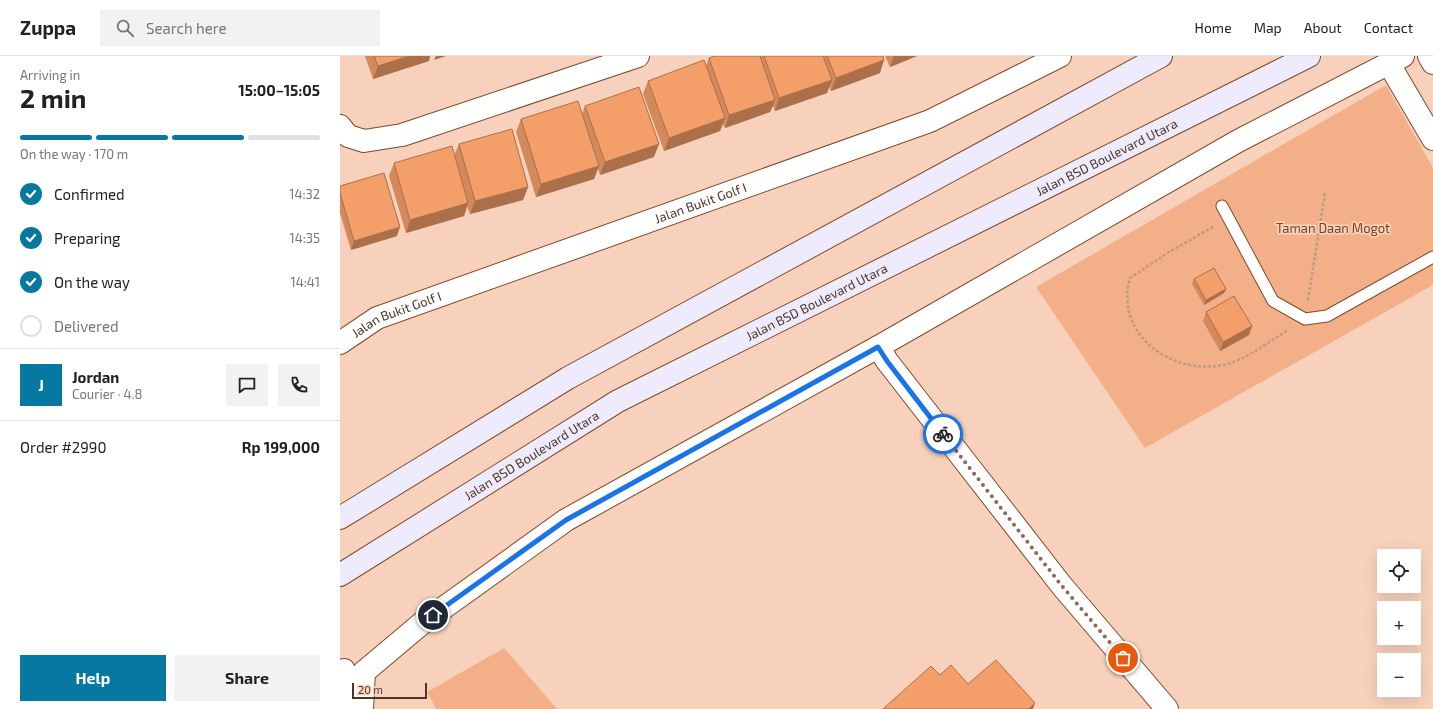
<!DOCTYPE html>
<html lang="en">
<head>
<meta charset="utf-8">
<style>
	:root { --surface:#fff; --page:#f2f2f2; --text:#222; --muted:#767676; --line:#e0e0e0; --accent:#0778a2 }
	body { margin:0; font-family:"Exo 2",sans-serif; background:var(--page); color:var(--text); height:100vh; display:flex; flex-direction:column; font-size:15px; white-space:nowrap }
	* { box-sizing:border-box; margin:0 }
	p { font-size:13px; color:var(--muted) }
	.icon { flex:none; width:22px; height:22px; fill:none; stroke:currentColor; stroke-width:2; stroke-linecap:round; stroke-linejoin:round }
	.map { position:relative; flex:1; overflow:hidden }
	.details { display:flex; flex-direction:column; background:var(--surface); width:340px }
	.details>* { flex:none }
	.controls { position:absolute; left:1037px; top:493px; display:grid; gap:8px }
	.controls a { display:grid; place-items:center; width:44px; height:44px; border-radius:0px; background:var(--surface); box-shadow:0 4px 16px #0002; font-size:20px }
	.scale { position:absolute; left:12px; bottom:10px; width:75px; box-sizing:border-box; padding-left:4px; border:2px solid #4d3526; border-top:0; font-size:11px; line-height:14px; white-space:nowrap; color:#4d3526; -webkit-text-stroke:3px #f7d1bc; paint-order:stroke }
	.pin { position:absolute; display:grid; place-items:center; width:34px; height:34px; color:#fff; margin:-17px; border:2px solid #fff; border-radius:50%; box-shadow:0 1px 4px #0007 }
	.courier { position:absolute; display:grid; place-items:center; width:40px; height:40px; margin:-20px; border:3px solid #1a73e8; border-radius:50%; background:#fff; color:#222; box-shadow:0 1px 5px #0007 }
	.head em { font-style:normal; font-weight:700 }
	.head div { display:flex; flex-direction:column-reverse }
	.head { display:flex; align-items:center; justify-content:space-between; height:68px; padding:0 20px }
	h1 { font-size:26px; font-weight:700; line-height:30px }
	.bar { display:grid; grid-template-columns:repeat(4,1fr); gap:6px 4px; align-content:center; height:48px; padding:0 20px }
	.bar i { height:5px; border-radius:3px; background:var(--line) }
	.bar .current { background:var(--accent) }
	.bar p { grid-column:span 4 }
	.line { display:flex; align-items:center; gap:10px; padding:0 20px; border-top:1px solid var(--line) }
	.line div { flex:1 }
	.round { display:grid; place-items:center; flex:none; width:42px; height:42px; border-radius:0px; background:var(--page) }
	ol { padding:0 20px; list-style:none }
	li { display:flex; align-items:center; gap:12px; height:44px }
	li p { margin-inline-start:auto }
	li .icon { padding:4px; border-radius:50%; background:var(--accent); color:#fff; stroke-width:4 }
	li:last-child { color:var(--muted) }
	li i { width:22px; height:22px; border:2px solid var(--line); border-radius:50% }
	.primary-button { display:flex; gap:8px; margin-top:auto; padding:8px 20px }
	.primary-button a { flex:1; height:46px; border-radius:0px; background:var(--accent); color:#fff; font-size:16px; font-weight:700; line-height:46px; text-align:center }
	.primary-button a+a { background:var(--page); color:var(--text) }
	header { display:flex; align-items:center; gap:24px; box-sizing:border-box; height:56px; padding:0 20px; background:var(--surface); border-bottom:1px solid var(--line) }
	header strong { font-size:19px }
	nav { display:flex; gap:22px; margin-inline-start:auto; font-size:14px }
	.search { width:280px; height:36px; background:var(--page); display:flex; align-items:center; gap:10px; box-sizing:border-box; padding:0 14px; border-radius:0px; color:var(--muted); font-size:15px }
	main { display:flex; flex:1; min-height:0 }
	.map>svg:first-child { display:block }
	.green { fill:#f3b088 }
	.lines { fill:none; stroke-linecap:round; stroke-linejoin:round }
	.service-casing { stroke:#7e4a28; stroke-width:13 }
	.minor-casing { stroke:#7e4a28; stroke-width:24 }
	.secondary-casing { stroke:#7e4a28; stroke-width:24 }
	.path { stroke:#bb9a87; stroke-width:2.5; stroke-dasharray:3 2; stroke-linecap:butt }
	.service { stroke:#fff; stroke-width:11 }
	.minor { stroke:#fff; stroke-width:22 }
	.secondary { stroke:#eeebfc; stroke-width:22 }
	.wall { fill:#d2895b }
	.shaded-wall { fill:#ab6f4a }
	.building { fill:#f49f6a; stroke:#ab6f4a }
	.done { stroke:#886c5a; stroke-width:4; stroke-dasharray:0 7.2 }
	.route { stroke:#1a73e8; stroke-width:5 }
	.labels { text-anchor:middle; stroke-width:3.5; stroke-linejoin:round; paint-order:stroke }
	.street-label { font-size:13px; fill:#4d3526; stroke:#f7d1bc }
	.park-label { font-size:13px; fill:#7b441f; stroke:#f7d1bc }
</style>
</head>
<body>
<header>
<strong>Zuppa</strong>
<div class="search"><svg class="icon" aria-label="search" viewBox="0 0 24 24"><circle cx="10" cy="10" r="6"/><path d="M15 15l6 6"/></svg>Search here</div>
<nav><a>Home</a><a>Map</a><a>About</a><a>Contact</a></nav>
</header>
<main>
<section class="details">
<div class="head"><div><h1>2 min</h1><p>Arriving in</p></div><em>15:00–15:05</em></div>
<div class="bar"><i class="current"></i><i class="current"></i><i class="current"></i><i></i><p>On the way · 170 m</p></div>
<ol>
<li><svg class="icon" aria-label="check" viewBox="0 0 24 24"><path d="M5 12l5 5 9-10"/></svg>Confirmed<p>14:32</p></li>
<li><svg class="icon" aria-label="check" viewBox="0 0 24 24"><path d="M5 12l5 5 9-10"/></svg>Preparing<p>14:35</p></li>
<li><svg class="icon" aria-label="check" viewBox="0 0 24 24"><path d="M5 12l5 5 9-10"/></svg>On the way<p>14:41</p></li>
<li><i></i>Delivered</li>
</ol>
<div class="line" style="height:72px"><b class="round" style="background:var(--accent);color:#fff">J</b><div><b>Jordan</b><p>Courier · 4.8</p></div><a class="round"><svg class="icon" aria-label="chat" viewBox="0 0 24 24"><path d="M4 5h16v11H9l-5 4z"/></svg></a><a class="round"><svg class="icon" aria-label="phone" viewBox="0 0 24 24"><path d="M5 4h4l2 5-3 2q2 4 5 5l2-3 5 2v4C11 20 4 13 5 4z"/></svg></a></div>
<div class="line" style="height:52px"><div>Order #2990</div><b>Rp 199,000</b></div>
<div class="primary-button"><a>Help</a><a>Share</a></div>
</section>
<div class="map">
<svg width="1093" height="653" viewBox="0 0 1093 653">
	<rect width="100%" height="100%" fill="#f7d1bc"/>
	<g class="green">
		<path d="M1046,29L1093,112V229L805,392L696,231Z"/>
		<path d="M164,592L217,653H96L87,636Z"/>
	</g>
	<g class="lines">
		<defs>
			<path id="service" d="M882,150L933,245L965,263L987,260L1093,201"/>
			<g id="minor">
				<path d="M1089,0L1093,7"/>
				<path d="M1049,8L1093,83"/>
				<path d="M0,70L8,80L24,85L62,79L298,0"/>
				<path id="s1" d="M0,287L37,262L590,65L720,0"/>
				<path d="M538,291L547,305L722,530L827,653"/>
				<path d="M24,616L81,568L226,464L538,291L898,85L1063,0"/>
				<path d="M1,650L4,614"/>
				<path d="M22,653L24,616"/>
			</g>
			<g id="secondary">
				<path d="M0,462L228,322L821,0"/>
				<path id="s2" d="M0,519L278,345L969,0"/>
			</g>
		</defs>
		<use href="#service" class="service-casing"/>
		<use href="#minor" class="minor-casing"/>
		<use href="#secondary" class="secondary-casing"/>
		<g class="path">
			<path d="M873,171L829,196L790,222C775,276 826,316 877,310C903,307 926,287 948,274"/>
			<path d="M968,244L985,137"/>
		</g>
		<use href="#service" class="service"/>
		<use href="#minor" class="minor"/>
		<use href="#secondary" class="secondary"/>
	</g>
	<g class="wall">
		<path d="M25,0H90L89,5L33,23Z"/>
		<path d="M375,0H543L540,17L491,35L489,31L487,37L435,55L433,50L430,56L385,72L383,68L380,75L324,95L303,38L308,25L366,10L369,2Z"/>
		<path d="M545,0H577L550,11Z"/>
		<path d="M245,50L314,101L260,119L258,112L254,123L196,141L176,76L181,63L242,58Z"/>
		<path d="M119,88L188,131L183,144L130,158L127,150L124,160L66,177L49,120L54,107L114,100Z"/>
		<path d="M0,130L57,180L11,194L0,157Z"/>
		<path d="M854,223L886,233L884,237L864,249L852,228Z"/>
		<path d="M866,256L912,270L909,279L880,295L863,265Z"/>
	</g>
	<g class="shaded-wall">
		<path d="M69,0H90L89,5L33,23L38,10Z"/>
		<path d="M96,0H106L94,4Z"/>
		<path d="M554,0H577L550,11Z"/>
		<path d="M544,4L540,17L491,35L496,22Z"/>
		<path d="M492,24L487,37L435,55L439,42Z"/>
		<path d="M435,44L430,56L385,72L389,59Z"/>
		<path d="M385,62L380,75L324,95L329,82Z"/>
		<path d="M319,88L314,101L260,119L265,106Z"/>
		<path d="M259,110L254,123L196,141L201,128Z"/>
		<path d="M188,131L183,144L130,158L135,145Z"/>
		<path d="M128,147L124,160L66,177L70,164Z"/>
		<path d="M60,171L57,180L11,194L14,185Z"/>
		<path d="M886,233L884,237L864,249L866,244Z"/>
		<path d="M912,270L909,279L880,295L883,286Z"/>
		<path d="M695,647L693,653H689Z"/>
	</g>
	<g class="building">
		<path d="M34,0H69L38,10Z"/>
		<path d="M375,0H420L435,44L389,59L369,2Z"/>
		<path d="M424,0H483L492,24L439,42Z"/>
		<path d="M487,0H543L544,4L496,22Z"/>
		<path d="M364,4L385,62L329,82L308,25Z"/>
		<path d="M299,31L319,88L265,106L245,50Z"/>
		<path d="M238,45L259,110L201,128L181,63Z"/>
		<path d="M172,73L188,131L135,145L119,88Z"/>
		<path d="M112,90L128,147L70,164L54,107Z"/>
		<path d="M44,117L60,171L14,185L0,137V130Z"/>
		<path d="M874,212L886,233L866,244L854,223Z"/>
		<path d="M894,240L912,270L883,286L866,256Z"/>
		<path d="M656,604L695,647L689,653H543L591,610L600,619L611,609L628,628Z"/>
	</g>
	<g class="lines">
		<path class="done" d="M603,378L722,530L783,602"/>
		<path class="route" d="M93,559L226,464L538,291L547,305L603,378"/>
	</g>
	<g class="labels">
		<g class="street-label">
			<text dy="5" stroke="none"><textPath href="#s2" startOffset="874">Jalan BSD Boulevard Utara</textPath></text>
			<text dy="5" stroke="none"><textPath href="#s1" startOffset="388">Jalan Bukit Golf I</textPath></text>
			<text dy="5" stroke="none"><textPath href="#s2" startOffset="550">Jalan BSD Boulevard Utara</textPath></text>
			<text dy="5" stroke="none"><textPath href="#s1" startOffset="64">Jalan Bukit Golf I</textPath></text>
			<text dy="5" stroke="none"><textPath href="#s2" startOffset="226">Jalan BSD Boulevard Utara</textPath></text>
		</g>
		<g class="park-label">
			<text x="993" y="177">Taman Daan Mogot</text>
		</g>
	</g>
</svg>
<div class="controls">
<a><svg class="icon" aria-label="locate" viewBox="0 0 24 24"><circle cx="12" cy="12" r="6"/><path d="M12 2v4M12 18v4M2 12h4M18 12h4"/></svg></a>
<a>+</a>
<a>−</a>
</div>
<div class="scale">20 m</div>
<div class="pin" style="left:783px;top:602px;background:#ea580c"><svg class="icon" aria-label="bag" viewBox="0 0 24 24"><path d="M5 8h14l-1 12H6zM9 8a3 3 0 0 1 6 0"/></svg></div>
<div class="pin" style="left:93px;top:559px;background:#1f2937"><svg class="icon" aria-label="home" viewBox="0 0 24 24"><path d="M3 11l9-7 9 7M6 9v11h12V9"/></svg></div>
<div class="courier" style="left:603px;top:378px"><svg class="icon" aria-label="bike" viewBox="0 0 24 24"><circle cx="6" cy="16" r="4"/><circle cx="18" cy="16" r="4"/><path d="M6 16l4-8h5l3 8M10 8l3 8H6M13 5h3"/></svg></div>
</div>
</main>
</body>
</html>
